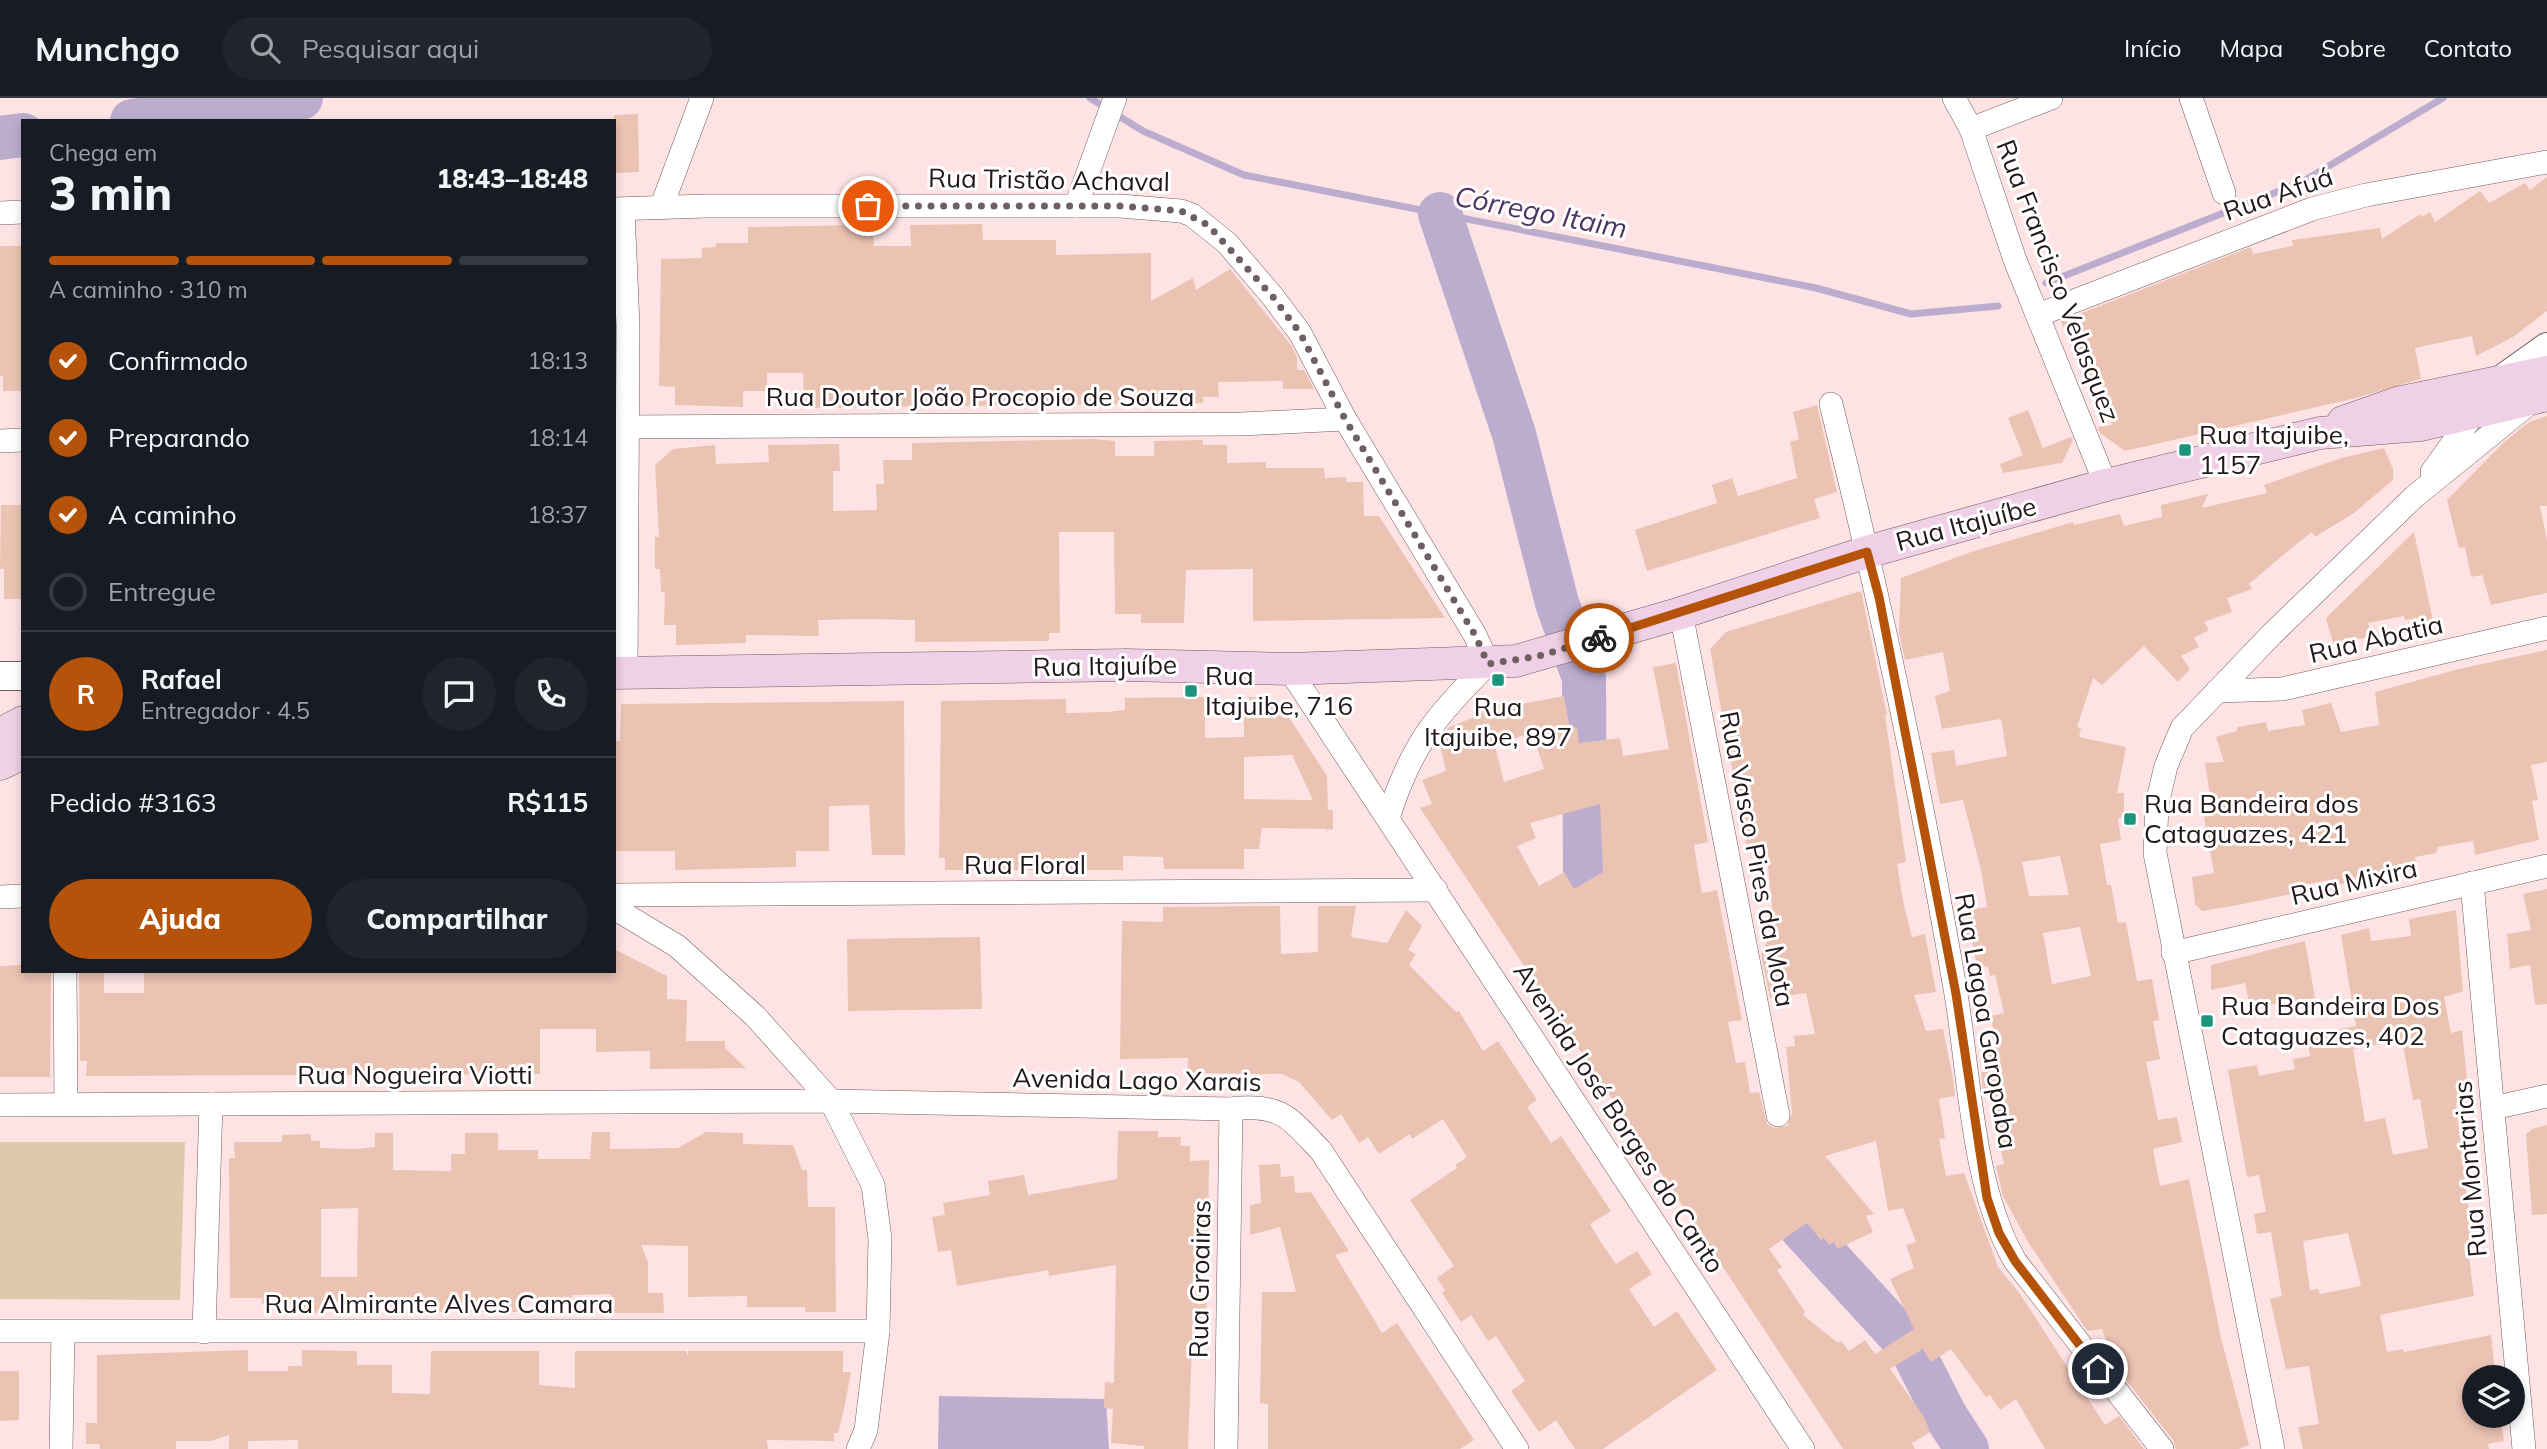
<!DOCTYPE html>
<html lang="pt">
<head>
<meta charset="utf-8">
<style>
	:root { --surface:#171b24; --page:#20242c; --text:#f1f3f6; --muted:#9ea1a6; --line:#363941; --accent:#b45309 }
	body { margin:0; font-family:Mulish,sans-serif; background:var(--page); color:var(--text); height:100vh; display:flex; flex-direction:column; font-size:26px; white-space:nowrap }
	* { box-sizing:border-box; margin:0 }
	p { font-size:23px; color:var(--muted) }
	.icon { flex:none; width:38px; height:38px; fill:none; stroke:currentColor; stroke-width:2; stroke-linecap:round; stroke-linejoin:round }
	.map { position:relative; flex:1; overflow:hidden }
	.panel { position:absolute; left:21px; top:21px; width:595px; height:854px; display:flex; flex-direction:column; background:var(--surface); border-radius:0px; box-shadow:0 4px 10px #0003 }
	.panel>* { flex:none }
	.fabs { position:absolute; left:2462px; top:1267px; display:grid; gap:14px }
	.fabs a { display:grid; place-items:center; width:63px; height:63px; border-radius:50%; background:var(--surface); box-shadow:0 4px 10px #0003; font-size:35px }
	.pin { position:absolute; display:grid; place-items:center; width:60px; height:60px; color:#fff; margin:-30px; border:4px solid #fff; border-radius:50%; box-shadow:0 2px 7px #0007 }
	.courier { position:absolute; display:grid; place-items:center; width:70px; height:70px; margin:-35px; border:5px solid #b45309; border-radius:50%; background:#fff; color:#222; box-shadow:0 2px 9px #0007 }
	.summary em { font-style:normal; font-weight:800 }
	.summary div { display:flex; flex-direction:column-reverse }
	.summary { display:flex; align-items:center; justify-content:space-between; height:119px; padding:0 28px }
	h1 { font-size:46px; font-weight:800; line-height:52px }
	.bar { display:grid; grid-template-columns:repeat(4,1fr); gap:10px 7px; align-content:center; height:84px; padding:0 28px }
	.bar i { height:9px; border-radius:5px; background:var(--line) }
	.bar .selected { background:var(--accent) }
	.bar p { grid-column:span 4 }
	.line { display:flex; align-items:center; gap:18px; padding:0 28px; border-top:2px solid var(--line) }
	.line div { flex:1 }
	.round { display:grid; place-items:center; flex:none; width:74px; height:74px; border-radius:37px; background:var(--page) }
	ol { padding:0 28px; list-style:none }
	li { display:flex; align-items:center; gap:21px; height:77px }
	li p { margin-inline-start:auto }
	li .icon { padding:7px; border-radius:50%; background:var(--accent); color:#fff; stroke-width:4 }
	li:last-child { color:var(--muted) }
	li i { width:38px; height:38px; border:4px solid var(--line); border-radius:50% }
	.cta { display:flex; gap:14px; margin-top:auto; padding:14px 28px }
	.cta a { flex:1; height:80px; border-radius:42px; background:var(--accent); color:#fff; font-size:28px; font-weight:800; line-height:80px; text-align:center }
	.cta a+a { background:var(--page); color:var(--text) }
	header { display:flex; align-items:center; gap:42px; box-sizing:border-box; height:98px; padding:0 35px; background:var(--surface); border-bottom:2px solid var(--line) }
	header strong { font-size:33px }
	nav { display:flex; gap:38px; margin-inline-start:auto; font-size:24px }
	.search { width:490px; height:63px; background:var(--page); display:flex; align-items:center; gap:18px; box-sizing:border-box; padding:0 24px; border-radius:38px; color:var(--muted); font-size:26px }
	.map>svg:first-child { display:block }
	.green { fill:#dfc9aa }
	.water { fill:#bcadcf }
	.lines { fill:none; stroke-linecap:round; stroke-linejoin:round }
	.stream { stroke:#bcadcf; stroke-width:7 }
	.river { stroke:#bcadcf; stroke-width:44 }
	.building { fill:#ebc3b3; fill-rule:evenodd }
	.minor-casing { stroke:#725b5d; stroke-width:24 }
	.tertiary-casing { stroke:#725b5d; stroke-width:30 }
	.secondary-casing { stroke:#725b5d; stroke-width:33 }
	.minor { stroke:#fff; stroke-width:23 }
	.tertiary { stroke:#fff; stroke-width:28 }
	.secondary { stroke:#efd0e7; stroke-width:32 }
	.done { stroke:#6e5f60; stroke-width:7; stroke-dasharray:0 12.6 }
	.route { stroke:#b45309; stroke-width:9 }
	.poi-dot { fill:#1a957c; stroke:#fff; stroke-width:2.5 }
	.labels { text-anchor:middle; stroke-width:6; stroke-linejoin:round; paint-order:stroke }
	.street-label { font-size:26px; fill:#211819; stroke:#fff }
	.poi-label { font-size:26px; fill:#211819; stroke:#fff; text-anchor:start }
	.water-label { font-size:28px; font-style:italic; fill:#4c3563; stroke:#fff }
</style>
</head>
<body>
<header>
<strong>Munchgo</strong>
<div class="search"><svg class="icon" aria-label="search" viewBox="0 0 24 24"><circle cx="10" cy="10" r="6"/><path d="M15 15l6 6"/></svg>Pesquisar aqui</div>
<nav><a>Início</a><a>Mapa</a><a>Sobre</a><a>Contato</a></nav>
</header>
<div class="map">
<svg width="2547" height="1351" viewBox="0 0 2547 1351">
	<rect width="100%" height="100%" fill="#fee3e5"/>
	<path class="green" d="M0,1044H185L180,1202L0,1201Z"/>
	<path class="water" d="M939,1298L1106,1301L1109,1351H938Z"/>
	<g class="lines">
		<g class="stream">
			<path d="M1090,0L1143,33L1244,77L1816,190L1911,216L1998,208"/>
			<path d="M2046,185L2302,84L2443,0"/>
		</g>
		<g class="river">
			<path d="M132,23L301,0"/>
			<path d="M0,40L23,37"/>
			<path d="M1440,116L1514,336L1557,505L1584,580L1585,780L1601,841"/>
			<path d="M1761,1086L1911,1250L1945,1317L1967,1351"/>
		</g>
	</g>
	<g class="building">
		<path d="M638,16L639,74L614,75V17Z"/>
		<path d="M2547,79V213L2513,239L2476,258L2472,238L2415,250L2421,281L2352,301L2125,353L2100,335L2098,329L2112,327L2101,284L2090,286L2084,260L2077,263L2061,223L2251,149L2253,156L2293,148L2292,142L2380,130L2382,141L2420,116L2422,119L2430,114L2435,124L2480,93L2489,105L2525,85L2530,92Z"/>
		<path d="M982,126L983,142H1056V157L1151,155V203L1193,180L1196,192L1230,171L1291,247L1297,259V272H1304L1314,291H1283V283L1218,284L1219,299H1203V305L804,310L803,275H767V293H743V309L675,307V289L659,288L661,161L702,160V150L716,149V145H748V129L873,127L874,148H911L910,127Z"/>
		<path d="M0,148H23V293H3V278H0Z"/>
		<path d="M1817,307L1837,394L1814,401L1820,420L1647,473L1635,432L1717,405L1712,387L1732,380L1738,398L1797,380L1790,344L1799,341L1793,314Z"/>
		<path d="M2028,312L2043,350L2071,339L2073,342L2062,365L2003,375L2000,366L2023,357L2008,320Z"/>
		<path d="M2547,318V408H2540L2547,442V495L2491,507L2482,477L2471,479L2465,449L2459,450L2447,402L2504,344L2529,324Z"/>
		<path d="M1093,341L1115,343V358H1154V343L1203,342V347H1227V365L1266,364V370H1324L1325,380L1346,379V384H1363L1364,418H1379L1445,520L1253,523V471L1186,472L1184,525H1141V516H1115L1114,434H1059L1060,535H1049V543L915,544V522L859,521L818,522L819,538L746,537V545L676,547V527H664L665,495L661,494L660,471H655V439H659L655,367L673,351L715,347L716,366L769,364L768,347L839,346L840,373H833V413L877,412L876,386H884L883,362H912V345Z"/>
		<path d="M2384,350L2393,371V382L2354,415L2315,439L2312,434L2283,457L2249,486L2252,491L2227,500L2232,514L2204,524L2209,532L2194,540L2199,549L2181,558L2190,571L2178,584L2144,548L2102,587L2093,580L2077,629L2081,630L2079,639L2126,649L2117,695H2124V719L2118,720L2121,742L2100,746L2107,787H2111L2118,825L2126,824L2137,883L2152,881L2159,922L2153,923L2160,961L2146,964L2158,1022L2177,1019L2182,1044L2153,1051L2160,1088L2189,1081L2221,1240L2249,1347L2239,1351H2176L2173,1342L2115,1268L2102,1231L2088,1233L2086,1231L2028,1144L2003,1098L1996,1068L2004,1066L1988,992L1983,993L1981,974L1990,972L1983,937L1994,934L1990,918L2004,915L1995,877L1990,878L1988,868L1977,870L1972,841L1966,842L1958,814L1987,809L1981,772L1963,702L1940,706L1931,655L1954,652L1956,668L2007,658L2001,621L1942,631L1935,598L1950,593L1943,554L1905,562L1899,534L1901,480L1968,455L2073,424L2074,427L2120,416L2124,428L2162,419L2161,407L2208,396L2202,410L2267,395L2264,387L2341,360ZM2060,758L2069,797L2029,798L2022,764ZM2080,829L2091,878L2052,886L2043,835Z"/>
		<path d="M1,407H23V501H4V471H0Z"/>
		<path d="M2414,434L2435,532L2414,537L2412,521L2405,522L2404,518L2368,525L2371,539L2333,545L2326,520Z"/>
		<path d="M1861,493L1887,617H1885L1906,764L1897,766L1903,803L1912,839L1925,836L1936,894L1914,897L1926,933L1943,931L1953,980L1955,998L1939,1001L1945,1040L1939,1041L1946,1078L1964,1075L1998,1169L2020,1196L2105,1327L2119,1318L2144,1351H2045L2016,1301L2000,1312L1990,1297L1986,1299L1951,1251L1931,1264L1923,1251L1890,1271L1924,1319L1930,1334L1912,1345L1915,1351H1843L1420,710L1432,706L1422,682L1446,673L1439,643L1449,629L1480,617L1478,611L1510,603L1511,608L1564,598L1570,631L1577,629L1579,645L1620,640L1623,658L1669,651L1653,569L1676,565L1708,744L1694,747L1697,767L1702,795L1717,792L1742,922L1728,924L1736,965L1745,964L1750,995L1759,994L1767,1026L1774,1030L1787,1028L1792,1015L1786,949L1795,948L1794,938L1815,936L1806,895L1770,900L1761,856L1774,828L1766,748L1747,751L1710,551L1726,534ZM1532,634L1544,671L1504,684L1495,648ZM1600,706L1603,774L1574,791L1564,774L1539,788L1517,748L1536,740L1530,725ZM1876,1043L1888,1113L1903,1110L1916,1144L1906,1147L1914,1170L1890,1181L1914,1231L1875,1256L1865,1242L1849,1253L1841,1243L1838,1245L1803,1217L1805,1214L1777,1172L1782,1169L1769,1151L1807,1125L1821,1142L1824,1140L1829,1147L1834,1144L1837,1151L1873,1134L1866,1118L1874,1116L1825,1058Z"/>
		<path d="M2547,552V664L2531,667L2538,702L2532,703L2539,742L2475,757L2473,743L2438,749L2436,755L2415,759L2417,770L2332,788L2331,782L2295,788L2297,795L2233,808L2202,813L2195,806L2192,779L2214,775L2204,719L2213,717L2205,665L2224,664L2216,639L2237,633V629L2266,624L2268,633L2305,627L2302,612L2331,605L2341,634L2379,627L2375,594L2459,571Z"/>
		<path d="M1205,599V640L1244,639V616L1255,610L1248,599L1277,601L1327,678L1328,712H1333V732L1328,731V734L1327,731L1262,730L1259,751H1244V771H1164L1163,759L1123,758V772H945V760H939L941,603L1066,601V615L1107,614L1125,612V600ZM1292,657L1313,702L1244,701V659Z"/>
		<path d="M904,603L905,757H872L869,707L829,708V753H796V769L675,772V753H614V643H620L621,606Z"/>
		<path d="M2547,791V906L2535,907L2530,867L2510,871L2507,836L2531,832L2523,796Z"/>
		<path d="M1280,808L1281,856L1318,854V808H1356L1351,839L1387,845L1406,812L1422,828L1408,852L1416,856L1409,867L1456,914L1459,913L1483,953L1498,943L1537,1002L1527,1009L1551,1045L1561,1038L1611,1113L1590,1126L1600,1143L1616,1166L1637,1153L1652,1176L1629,1191L1654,1229L1677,1213L1717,1272L1603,1351H1575L1556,1322L1539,1334L1511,1293L1525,1283L1496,1238L1488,1243L1471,1217L1461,1224L1442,1195L1445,1192L1437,1180L1454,1168L1410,1102L1457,1070L1455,1067L1467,1059L1443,1021L1412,1041L1410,1036L1379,1056L1368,1039L1359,1045L1341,1016L1332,1022L1299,984L1282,976L1187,975L1188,960L1120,961L1122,823L1163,824V809Z"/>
		<path d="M2456,812L2463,893L2444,899L2451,935L2462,932L2469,1002L2456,1005L2473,1150L2468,1151L2474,1198L2380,1217L2387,1254L2403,1251L2404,1254L2491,1237L2495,1272L2474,1276V1318H2500L2504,1343L2488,1346L2489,1351H2303L2298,1329L2319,1326L2309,1268L2286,1271L2270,1201L2282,1198L2271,1134L2257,1136L2254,1116L2266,1114L2259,1077L2247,1079L2228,972L2257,967L2259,978L2295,971L2293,961L2310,958L2307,937L2356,928L2341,837L2369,830L2371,843L2411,838L2409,821ZM2402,942L2413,1002L2420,1001L2428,1050L2393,1057L2385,1020L2365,1024L2353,951ZM2348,1135L2361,1188L2320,1196L2318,1191L2310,1192L2303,1143Z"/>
		<path d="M980,839L982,911L848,913L847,841Z"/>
		<path d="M2305,843L2315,900L2250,910L2245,885L2211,892V867Z"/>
		<path d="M614,851L667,878V901L687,902L686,943H725V950L746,970L650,971V953L596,954V931H540V976L86,978L87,963H80L79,873H104V895H144V873H614Z"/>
		<path d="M23,867V873H51L50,979H0V868Z"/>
		<path d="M2547,1027V1116L2532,1117L2526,1036L2532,1031Z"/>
		<path d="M1118,1033H1158V1039H1181L1180,1048H1190V1063L1209,1062L1208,1143H1195L1194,1190H1207L1206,1220L1193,1219L1188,1351H1144V1348L1111,1345L1113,1311L1104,1310L1105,1284L1114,1285L1116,1167L1049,1178L1048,1172L957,1188L951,1152L938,1154L932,1119L945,1117L943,1105L990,1097L988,1083L1024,1077L1028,1097L1117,1081Z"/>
		<path d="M592,1034H610V1051L678,1050L706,1034L743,1035V1046L793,1047L802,1072H807L808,1109H835L836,1214H805V1209H747V1198L688,1199V1148L641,1147L648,1164V1195H663L664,1215H611V1196L572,1197V1202H521V1214H429V1201H378V1214H357V1203L320,1215H304V1210L262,1206V1200H230L229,1060H235L234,1044H282V1037L311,1036V1043H320V1050L357,1051L375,1049V1035H393V1072L451,1073V1056H465V1035H498V1052H538V1061H590ZM358,1110L357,1179H321V1111Z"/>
		<path d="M1280,1066L1281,1079L1294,1078L1295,1095L1311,1094L1349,1153L1335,1157L1382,1235L1397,1225L1474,1342L1460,1351H1268V1306L1260,1305L1262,1194H1296L1280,1129L1250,1137V1107L1261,1105L1259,1067Z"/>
		<path d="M248,1252V1273H288V1268H302V1252L357,1253V1267H392V1295L430,1296L431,1253H539V1287L575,1290V1253H686L688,1258V1253H843V1274H851L844,1311L838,1335H834V1343L767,1342L768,1351H298V1342L248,1343V1351H229V1337L211,1343H176V1351H100L99,1346H86V1325H97V1257Z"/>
		<path d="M0,1273H19V1322L0,1323Z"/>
	</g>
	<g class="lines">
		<defs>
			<g id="minor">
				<path d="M1954,0L1971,31L2015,162L2106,387"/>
				<path d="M2191,0L2224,95"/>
				<path d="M1971,31L2051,0"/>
				<path d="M1076,108L1115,0"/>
				<path d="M661,110L702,0"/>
				<path d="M614,111L706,108H1120L1181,113L1192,117L1227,145L1273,199L1300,235L1345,321L1475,537L1488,566C1435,618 1411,648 1388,720"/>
				<path d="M623,112L628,228L626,575"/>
				<path d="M0,115L23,114"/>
				<path d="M2038,217L2312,111L2366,97L2547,64"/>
				<path d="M1831,306C1880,501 1922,698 1956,896C1970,981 1972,1088 2015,1163L2162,1351"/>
				<path d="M614,329L1242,326L1345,321"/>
				<path d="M0,343L23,342"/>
				<path d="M2432,374L2475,314"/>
				<path d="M1681,515L1778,1017"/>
				<path d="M1289,571L1803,1351"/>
				<path d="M2217,593L2282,591L2547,530"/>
				<path d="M2472,785L2524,1351"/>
				<path d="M614,797L1436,792"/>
				<path d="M0,799L23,798"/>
				<path d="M614,810L677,848L755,918L831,1003L873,1087L880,1141L878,1233L866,1332L858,1351"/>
				<path d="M2173,855L2547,768"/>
				<path d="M65,873L66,1006"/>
				<path d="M0,1007L831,1003L1231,1011C1280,1005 1289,1019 1321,1053L1517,1351"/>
				<path d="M2493,1010L2547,998"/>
				<path d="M0,1233H878"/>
				<path d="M204,1234L211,1006"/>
				<path d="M61,1351L63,1234"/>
				<path d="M1226,1351L1231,1011"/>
				<path d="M2273,1351L2155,755L2157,706L2166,668L2182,630L2272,536L2414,399L2531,304"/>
			</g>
			<g id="tertiary">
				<path d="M2498,284L2547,249"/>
				<path d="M0,578H23"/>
			</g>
			<g id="secondary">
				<path d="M2343,324L2397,305L2547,274"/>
				<path d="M614,575L1127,567L1289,571L1516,563L1681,515L1867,454L2106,387L2320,335L2421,327L2547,297"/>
				<path d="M0,636L23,624"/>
				<path d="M0,666L23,655"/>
			</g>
		</defs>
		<use href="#minor" class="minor-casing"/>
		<use href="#tertiary" class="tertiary-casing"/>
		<use href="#secondary" class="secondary-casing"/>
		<use href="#minor" class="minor"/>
		<use href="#tertiary" class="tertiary"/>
		<use href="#secondary" class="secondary"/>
	</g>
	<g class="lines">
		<path class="done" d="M868,108H1120L1181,113L1208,127L1273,199L1300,235L1345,321L1475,537L1488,566L1539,558L1599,540"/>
		<path class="route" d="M1599,540L1867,454L1879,499L1956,896L1987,1100L1999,1135L2015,1163L2098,1271"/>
	</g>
	<g class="poi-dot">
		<rect x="2178" y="345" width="14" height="14" rx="3.5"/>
		<rect x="1491" y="575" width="14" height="14" rx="3.5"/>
		<rect x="1184" y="586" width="14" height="14" rx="3.5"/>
		<rect x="2123" y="714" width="14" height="14" rx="3.5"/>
		<rect x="2200" y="916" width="14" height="14" rx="3.5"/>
	</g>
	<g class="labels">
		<g class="street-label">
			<text transform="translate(1049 82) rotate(1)" y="9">Rua Tristão Achaval</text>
			<text transform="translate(2278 96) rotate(-19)" y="9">Rua Afuá</text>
			<text transform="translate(2058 183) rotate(69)" y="9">Rua Francisco Velasquez</text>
			<text x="980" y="308">Rua Doutor João Procopio de Souza</text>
			<text transform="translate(1966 426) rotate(-15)" y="9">Rua Itajuíbe</text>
			<text transform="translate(2376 541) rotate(-13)" y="9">Rua Abatia</text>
			<text transform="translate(1105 568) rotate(-1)" y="9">Rua Itajuíbe</text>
			<text transform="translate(1757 761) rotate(79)" y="9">Rua Vasco Pires da Mota</text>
			<text x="1025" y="776">Rua Floral</text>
			<text transform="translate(2354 784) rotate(-13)" y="9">Rua Mixira</text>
			<text transform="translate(1986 923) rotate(80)" y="9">Rua Lagoa Garopaba</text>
			<text x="415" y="986">Rua Nogueira Viotti</text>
			<text transform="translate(1137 982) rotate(1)" y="9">Avenida Lago Xarais</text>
			<text transform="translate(1619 1020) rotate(57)" y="9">Avenida José Borges do Canto</text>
			<text transform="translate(2470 1071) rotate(-95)" y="9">Rua Montarias</text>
			<text transform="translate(1200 1181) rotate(-89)" y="9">Rua Groairas</text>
			<text x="439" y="1215">Rua Almirante Alves Camara</text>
		</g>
		<g class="poi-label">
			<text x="2199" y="346">Rua Itajuibe,<tspan x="2199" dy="30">1157</tspan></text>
			<text x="1205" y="587">Rua<tspan x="1205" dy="30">Itajuibe, 716</tspan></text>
			<text x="1498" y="618" text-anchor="middle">Rua<tspan x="1498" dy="30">Itajuibe, 897</tspan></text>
			<text x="2144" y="715">Rua Bandeira dos<tspan x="2144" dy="30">Cataguazes, 421</tspan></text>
			<text x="2221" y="917">Rua Bandeira Dos<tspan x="2221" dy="30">Cataguazes, 402</tspan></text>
		</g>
		<g class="water-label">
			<text transform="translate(1541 114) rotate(11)" y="10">Córrego Itaim</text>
		</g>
	</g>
</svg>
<div class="fabs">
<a><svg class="icon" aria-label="layers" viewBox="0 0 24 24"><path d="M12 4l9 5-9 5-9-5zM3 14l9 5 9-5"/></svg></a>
</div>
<div class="pin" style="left:868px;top:108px;background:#ea580c"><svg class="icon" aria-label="bag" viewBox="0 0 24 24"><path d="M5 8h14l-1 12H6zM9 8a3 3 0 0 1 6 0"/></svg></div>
<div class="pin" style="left:2098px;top:1271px;background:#1f2937"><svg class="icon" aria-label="home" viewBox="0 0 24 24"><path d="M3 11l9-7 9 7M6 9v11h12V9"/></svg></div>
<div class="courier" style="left:1599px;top:540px"><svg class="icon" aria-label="bike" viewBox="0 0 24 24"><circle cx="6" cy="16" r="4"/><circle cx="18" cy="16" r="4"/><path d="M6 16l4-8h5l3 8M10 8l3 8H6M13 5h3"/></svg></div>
<section class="panel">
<div class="summary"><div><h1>3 min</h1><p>Chega em</p></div><em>18:43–18:48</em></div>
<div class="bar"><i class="selected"></i><i class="selected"></i><i class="selected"></i><i></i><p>A caminho · 310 m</p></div>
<ol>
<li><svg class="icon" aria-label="check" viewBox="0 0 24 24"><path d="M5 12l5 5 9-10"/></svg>Confirmado<p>18:13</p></li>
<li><svg class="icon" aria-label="check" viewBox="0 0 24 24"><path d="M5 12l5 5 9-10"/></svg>Preparando<p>18:14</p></li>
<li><svg class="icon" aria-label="check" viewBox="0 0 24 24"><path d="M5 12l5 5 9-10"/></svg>A caminho<p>18:37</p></li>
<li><i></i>Entregue</li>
</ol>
<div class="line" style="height:126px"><b class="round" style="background:var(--accent);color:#fff">R</b><div><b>Rafael</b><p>Entregador · 4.5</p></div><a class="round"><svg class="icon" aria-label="chat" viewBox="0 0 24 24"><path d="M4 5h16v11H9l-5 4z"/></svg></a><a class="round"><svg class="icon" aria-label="phone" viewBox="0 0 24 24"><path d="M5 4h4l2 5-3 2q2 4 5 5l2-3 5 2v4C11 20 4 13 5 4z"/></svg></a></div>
<div class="line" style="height:91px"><div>Pedido #3163</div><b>R$115</b></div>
<div class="cta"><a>Ajuda</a><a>Compartilhar</a></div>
</section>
</div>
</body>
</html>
